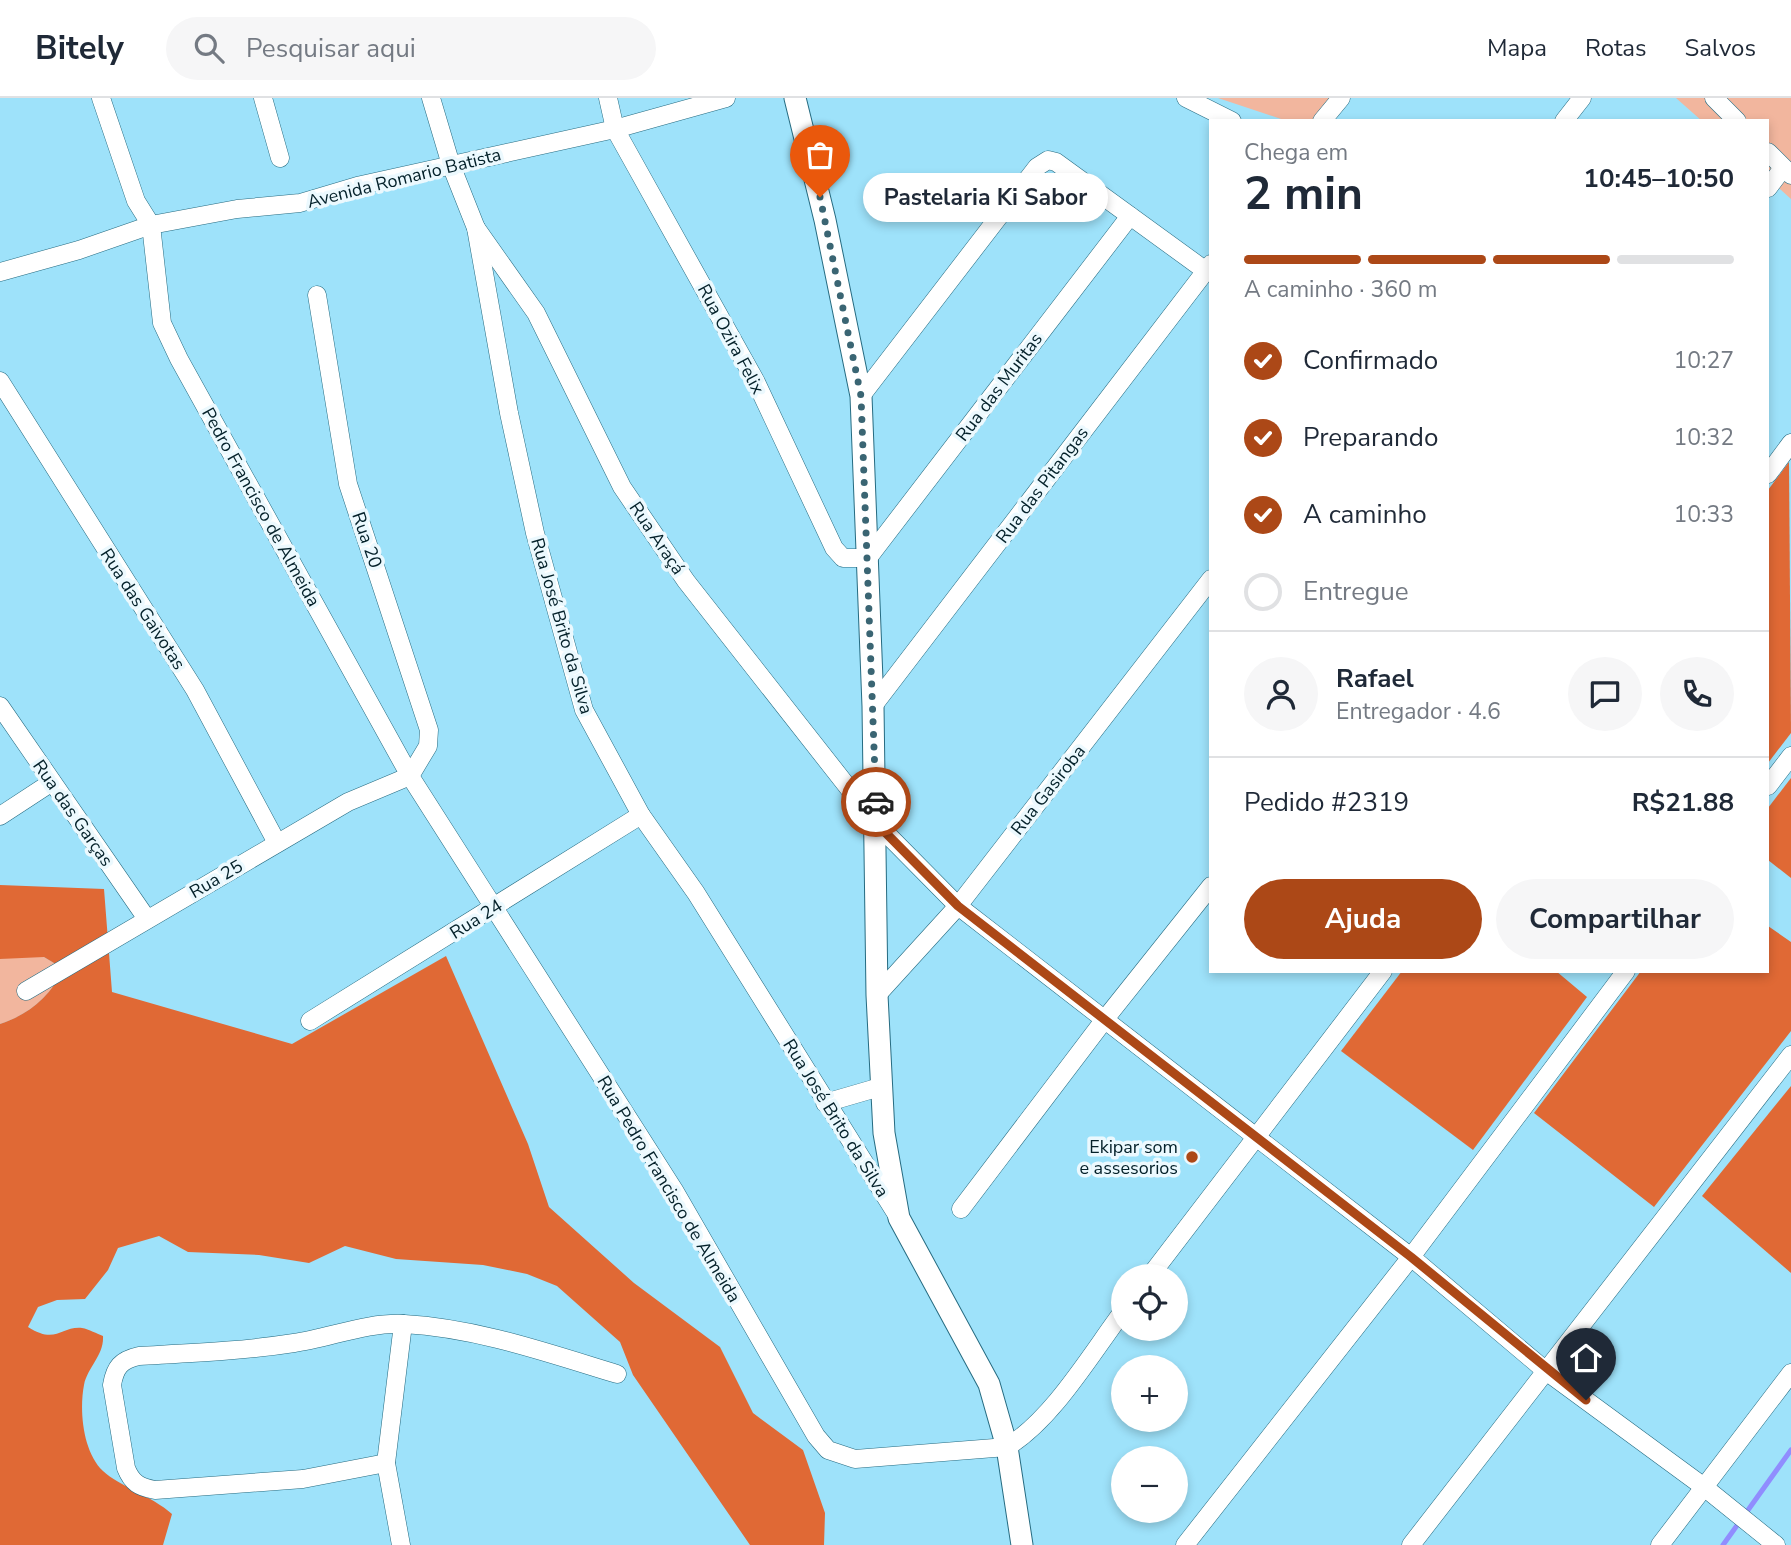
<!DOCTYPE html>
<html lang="pt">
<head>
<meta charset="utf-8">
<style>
	:root { --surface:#fff; --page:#f6f6f7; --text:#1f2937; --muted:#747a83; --line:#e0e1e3; --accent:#ac4817 }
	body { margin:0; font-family:"Nunito Sans",sans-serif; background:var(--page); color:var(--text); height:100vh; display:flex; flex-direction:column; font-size:26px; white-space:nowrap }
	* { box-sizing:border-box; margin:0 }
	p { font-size:23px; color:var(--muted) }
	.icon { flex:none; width:38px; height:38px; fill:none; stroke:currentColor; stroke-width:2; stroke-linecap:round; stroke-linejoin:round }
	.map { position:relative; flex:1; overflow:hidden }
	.side { position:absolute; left:1209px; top:21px; width:560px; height:854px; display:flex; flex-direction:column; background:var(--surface); border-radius:0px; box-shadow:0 4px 10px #0003 }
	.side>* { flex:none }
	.controls { position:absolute; left:1111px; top:1166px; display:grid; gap:14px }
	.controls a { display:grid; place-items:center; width:77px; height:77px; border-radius:50%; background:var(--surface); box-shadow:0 4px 10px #0003; font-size:35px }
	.pin { position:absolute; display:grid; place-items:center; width:60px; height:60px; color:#fff; margin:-72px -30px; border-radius:50% 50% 50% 0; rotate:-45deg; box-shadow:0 0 7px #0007 }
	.pin .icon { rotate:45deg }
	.courier { position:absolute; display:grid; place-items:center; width:70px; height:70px; margin:-35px; border:5px solid #ac4817; border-radius:50%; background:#fff; color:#222; box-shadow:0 2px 9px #0007 }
	.bubble { position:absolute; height:49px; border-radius:24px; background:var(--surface); box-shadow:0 4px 10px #0003; font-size:23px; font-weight:700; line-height:49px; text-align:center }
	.summary em { font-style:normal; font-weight:700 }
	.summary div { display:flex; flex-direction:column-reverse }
	.summary { display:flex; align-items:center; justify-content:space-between; height:119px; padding:0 35px }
	h1 { font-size:46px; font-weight:700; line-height:52px }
	.bar { display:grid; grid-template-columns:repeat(4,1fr); gap:10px 7px; align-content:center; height:84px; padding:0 35px }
	.bar i { height:9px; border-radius:5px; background:var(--line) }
	.bar .on { background:var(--accent) }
	.bar p { grid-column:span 4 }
	.line { display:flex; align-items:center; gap:18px; padding:0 35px; border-top:2px solid var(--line) }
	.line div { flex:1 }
	.round { display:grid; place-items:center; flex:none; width:74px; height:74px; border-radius:37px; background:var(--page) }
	ol { padding:0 35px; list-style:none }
	li { display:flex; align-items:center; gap:21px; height:77px }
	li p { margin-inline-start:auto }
	li .icon { padding:7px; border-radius:50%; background:var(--accent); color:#fff; stroke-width:4 }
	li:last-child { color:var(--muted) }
	li i { width:38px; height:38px; border:4px solid var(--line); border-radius:50% }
	.cta { display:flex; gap:14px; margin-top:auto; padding:14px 35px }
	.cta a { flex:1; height:80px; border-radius:42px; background:var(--accent); color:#fff; font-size:28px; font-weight:700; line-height:80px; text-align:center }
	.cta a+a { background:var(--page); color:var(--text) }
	header { display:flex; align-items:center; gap:42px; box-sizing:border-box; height:98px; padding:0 35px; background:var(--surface); border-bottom:2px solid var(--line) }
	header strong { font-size:33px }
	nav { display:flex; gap:38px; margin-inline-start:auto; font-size:24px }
	.search { width:490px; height:63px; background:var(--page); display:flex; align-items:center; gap:18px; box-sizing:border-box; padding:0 24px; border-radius:38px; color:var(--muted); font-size:26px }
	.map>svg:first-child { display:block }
	.green { fill:#f2b69e }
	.forest { fill:#e06935 }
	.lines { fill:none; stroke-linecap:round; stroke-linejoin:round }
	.stream { stroke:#908dfe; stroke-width:5 }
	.minor-casing { stroke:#266b81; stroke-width:19 }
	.tertiary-casing { stroke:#266b81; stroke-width:23 }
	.minor { stroke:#fff; stroke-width:18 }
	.tertiary { stroke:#fff; stroke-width:21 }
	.done { stroke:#3a6573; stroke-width:7; stroke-dasharray:0 12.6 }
	.route { stroke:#ac4817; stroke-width:9 }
	.poi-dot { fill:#ac4817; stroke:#ecf9fe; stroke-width:2.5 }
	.labels { text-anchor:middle; stroke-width:7; stroke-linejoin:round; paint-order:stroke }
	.street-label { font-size:18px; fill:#04212a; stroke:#ecf9fe }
	.poi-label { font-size:18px; fill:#04212a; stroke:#ecf9fe; text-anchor:end }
</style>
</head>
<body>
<header>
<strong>Bitely</strong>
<div class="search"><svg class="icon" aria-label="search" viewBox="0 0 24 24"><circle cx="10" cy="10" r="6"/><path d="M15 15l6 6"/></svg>Pesquisar aqui</div>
<nav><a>Mapa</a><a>Rotas</a><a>Salvos</a></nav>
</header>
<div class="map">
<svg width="1791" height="1447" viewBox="0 0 1791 1447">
	<rect width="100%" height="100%" fill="#9ee2fa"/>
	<g class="green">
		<path d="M1218,0H1350L1332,23H1287Z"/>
		<path d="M1676,0H1791V101L1768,80V23H1702Z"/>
		<path d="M20,858L44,859L64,871C49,899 30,916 0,926V861Z"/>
	</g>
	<g class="forest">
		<path d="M1789,364L1791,635L1768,665V392Z"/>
		<path d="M1791,680V780L1768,762V710Z"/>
		<path d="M0,787L104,791L112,894L292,946L446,858L528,1046L549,1109L634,1185L720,1249L753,1315L803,1352L825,1415L824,1447H750L633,1277L620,1244L557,1188L527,1176L483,1167L396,1161L345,1148L309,1165L259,1157L188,1154L159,1138L118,1150L108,1172L85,1201L57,1202L38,1209L28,1229C56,1247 61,1228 82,1230C89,1231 97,1236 103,1238C104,1258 88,1268 84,1287C79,1313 83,1354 103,1373C119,1388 152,1398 172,1416L163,1447H0V926C30,916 49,899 64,871L44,859L0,861Z"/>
		<path d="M1768,828L1791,844V933L1654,1109L1534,1015L1641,873H1768Z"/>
		<path d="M1402,873H1556L1587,899L1473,1052L1341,953Z"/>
		<path d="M1791,988V1175L1702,1098Z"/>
	</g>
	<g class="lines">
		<path class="stream" d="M1723,1447L1791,1352"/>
		<defs>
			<g id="minor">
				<path d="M101,0L136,103L151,127L162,225L179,261L410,678L674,1092L816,1338L828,1352L855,1361L1007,1349C1053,1321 1091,1256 1124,1212"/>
				<path d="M263,0L280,60"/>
				<path d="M431,0L451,67L476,130L509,315L535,435L584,612L641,717L696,795L897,1117"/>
				<path d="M608,0L615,31L756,284L834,450L843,460H868L1130,118"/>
				<path d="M1186,0L1232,23"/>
				<path d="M1714,0L1737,23"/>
				<path d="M1322,23L1341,0"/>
				<path d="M1564,23L1582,0"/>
				<path d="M1768,54L1791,77"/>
				<path d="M1768,90L1783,70"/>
				<path d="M476,130L536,215L622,389L686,483L876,725L958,808L1411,1159L1546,1273L1704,1389L1776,1447"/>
				<path d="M0,174L79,152L151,127L237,111L300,105L357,88L615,31L726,0"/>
				<path d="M317,197L348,386L429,632L428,648L410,678"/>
				<path d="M0,283L195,592L277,745"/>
				<path d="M861,298L1037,69L1048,62L1056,64L1206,173"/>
				<path d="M1768,376L1791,345"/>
				<path d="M0,608L147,821"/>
				<path d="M873,608L1211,166"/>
				<path d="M1768,688L1791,658"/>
				<path d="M0,718L52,684"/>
				<path d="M26,893L348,704L410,678"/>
				<path d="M877,897L958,808L1211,481"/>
				<path d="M310,923L641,717"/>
				<path d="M825,1005L880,989"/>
				<path d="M961,1111L1105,921L1211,788"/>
				<path d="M1150,1178L1383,873"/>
				<path d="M386,1365L303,1381L155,1392C139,1389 132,1385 126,1370L112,1287C115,1269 121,1262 139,1258C191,1255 243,1253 294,1245C330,1240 366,1224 404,1226C477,1230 548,1255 617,1276"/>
				<path d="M401,1447L386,1365L403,1226"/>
				<path d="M1185,1447L1411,1159L1626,873"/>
				<path d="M1411,1447L1791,957"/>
				<path d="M1660,1447L1791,1275"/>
			</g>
			<path id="tertiary" d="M795,0L825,122L861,298L873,608L877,897L884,1035L899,1120L989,1286L1007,1349L1022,1447"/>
		</defs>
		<use href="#minor" class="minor-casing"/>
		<use href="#tertiary" class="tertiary-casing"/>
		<use href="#minor" class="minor"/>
		<use href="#tertiary" class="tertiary"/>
	</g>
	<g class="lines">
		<path class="done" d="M820,99L861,298L876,704"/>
		<path class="route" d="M876,704V725L958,808L1411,1159L1586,1302"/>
	</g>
	<circle class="poi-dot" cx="1192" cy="1059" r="7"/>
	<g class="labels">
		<g class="street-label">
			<text transform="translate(404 80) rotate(-14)" y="6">Avenida Romario Batista</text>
			<text transform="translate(731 241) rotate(62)" y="6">Rua Ozira Felix</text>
			<text transform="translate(999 289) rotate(-53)" y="6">Rua das Muritas</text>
			<text transform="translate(1042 387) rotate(-53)" y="6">Rua das Pitangas</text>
			<text transform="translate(261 409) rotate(61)" y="6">Pedro Francisco de Almeida</text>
			<text transform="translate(657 440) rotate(56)" y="6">Rua Araçá</text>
			<text transform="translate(367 442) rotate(71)" y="6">Rua 20</text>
			<text transform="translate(143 511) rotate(57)" y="6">Rua das Gaivotas</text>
			<text transform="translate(562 528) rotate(74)" y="6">Rua José Brito da Silva</text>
			<text transform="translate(1048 692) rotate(-52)" y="6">Rua Gasiroba</text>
			<text transform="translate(73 715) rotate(55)" y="6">Rua das Garças</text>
			<text transform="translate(216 781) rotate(-30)" y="6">Rua 25</text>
			<text transform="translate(476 821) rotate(-32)" y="6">Rua 24</text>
			<text transform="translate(836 1020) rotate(58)" y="6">Rua José Brito da Silva</text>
			<text transform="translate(669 1091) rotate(59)" y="6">Rua Pedro Francisco de Almeida</text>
		</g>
		<g class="poi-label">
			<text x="1178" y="1055">Ekipar som<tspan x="1178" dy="21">e assesorios</tspan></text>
		</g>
	</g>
</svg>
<div class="controls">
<a><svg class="icon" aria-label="locate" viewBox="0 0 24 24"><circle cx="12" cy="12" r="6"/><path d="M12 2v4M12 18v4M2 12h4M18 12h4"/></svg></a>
<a>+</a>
<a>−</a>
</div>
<div class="pin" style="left:820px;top:99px;background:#ea580c"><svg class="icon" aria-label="bag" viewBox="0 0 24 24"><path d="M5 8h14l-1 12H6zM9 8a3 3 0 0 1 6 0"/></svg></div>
<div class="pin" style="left:1586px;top:1302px;background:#1f2937"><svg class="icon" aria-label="home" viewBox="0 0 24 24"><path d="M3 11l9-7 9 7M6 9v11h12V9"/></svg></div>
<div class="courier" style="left:876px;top:704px"><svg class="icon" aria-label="car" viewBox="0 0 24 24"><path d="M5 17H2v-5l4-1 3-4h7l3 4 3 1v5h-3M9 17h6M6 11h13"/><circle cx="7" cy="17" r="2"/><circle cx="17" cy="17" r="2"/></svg></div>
<div class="bubble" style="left:863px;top:75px;width:245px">Pastelaria Ki Sabor</div>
<section class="side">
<div class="summary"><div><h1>2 min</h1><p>Chega em</p></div><em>10:45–10:50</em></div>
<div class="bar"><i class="on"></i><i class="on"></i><i class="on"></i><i></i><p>A caminho · 360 m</p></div>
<ol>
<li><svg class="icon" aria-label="check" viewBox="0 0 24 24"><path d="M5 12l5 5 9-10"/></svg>Confirmado<p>10:27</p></li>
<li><svg class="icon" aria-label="check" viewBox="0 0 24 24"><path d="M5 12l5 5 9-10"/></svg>Preparando<p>10:32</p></li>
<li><svg class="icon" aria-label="check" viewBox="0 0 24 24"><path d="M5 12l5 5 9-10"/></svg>A caminho<p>10:33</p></li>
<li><i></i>Entregue</li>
</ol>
<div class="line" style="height:126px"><a class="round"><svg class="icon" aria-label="person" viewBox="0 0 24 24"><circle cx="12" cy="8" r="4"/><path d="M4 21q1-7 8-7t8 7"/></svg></a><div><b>Rafael</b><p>Entregador · 4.6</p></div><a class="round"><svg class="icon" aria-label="chat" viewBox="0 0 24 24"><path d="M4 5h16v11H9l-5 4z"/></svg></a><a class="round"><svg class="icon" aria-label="phone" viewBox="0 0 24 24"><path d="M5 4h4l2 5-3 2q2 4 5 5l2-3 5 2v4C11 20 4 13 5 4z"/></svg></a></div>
<div class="line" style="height:91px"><div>Pedido #2319</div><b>R$21.88</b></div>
<div class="cta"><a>Ajuda</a><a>Compartilhar</a></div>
</section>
</div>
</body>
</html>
